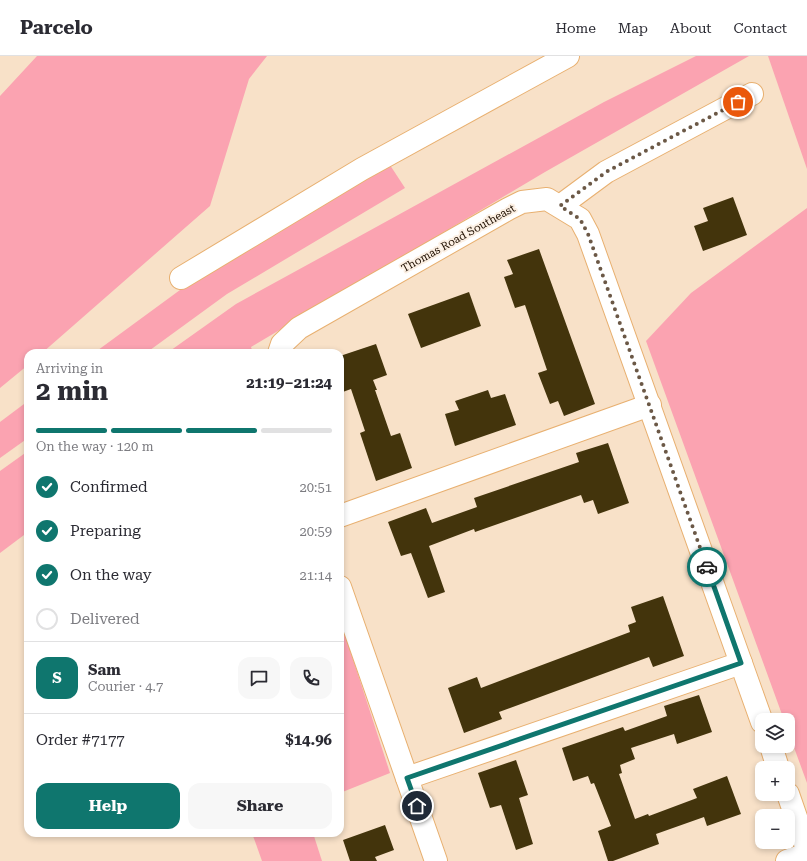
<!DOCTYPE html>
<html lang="en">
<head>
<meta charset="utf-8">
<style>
	:root { --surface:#fff; --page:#f7f7f7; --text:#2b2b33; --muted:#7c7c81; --line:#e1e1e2; --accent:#0f766e }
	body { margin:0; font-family:"Roboto Serif",serif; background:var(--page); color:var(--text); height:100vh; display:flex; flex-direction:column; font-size:15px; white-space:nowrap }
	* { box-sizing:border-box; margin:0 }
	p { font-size:13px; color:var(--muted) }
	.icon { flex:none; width:22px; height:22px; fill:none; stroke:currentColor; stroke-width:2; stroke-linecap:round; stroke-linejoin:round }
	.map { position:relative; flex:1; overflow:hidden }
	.drawer { position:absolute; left:24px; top:293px; width:320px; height:488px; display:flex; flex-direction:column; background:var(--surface); border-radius:12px; box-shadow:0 2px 6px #0003 }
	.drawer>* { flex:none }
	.controls { position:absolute; left:755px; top:657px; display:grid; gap:8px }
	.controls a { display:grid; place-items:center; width:40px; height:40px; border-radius:8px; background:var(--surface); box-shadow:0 2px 6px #0003; font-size:20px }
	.pin { position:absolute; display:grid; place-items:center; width:34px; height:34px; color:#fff; margin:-17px; border:2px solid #fff; border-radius:50%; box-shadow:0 1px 4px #0007 }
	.courier { position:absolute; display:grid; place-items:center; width:40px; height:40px; margin:-20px; border:3px solid #0f766e; border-radius:50%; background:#fff; color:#222; box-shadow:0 1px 5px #0007 }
	.summary em { font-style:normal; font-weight:700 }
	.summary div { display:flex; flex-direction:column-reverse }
	.summary { display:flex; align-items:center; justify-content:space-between; height:68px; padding:0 12px }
	h1 { font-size:26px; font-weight:700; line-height:30px }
	.bar { display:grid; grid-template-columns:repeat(4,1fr); gap:6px 4px; align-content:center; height:48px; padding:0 12px }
	.bar i { height:5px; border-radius:3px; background:var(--line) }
	.bar .on { background:var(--accent) }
	.bar p { grid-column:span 4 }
	.line { display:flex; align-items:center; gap:10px; padding:0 12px; border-top:1px solid var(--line) }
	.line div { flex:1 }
	.round { display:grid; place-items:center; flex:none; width:42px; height:42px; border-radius:12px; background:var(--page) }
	ol { padding:0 12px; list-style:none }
	li { display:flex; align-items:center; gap:12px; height:44px }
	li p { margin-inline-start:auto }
	li .icon { padding:4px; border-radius:50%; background:var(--accent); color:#fff; stroke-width:4 }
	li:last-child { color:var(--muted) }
	li i { width:22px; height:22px; border:2px solid var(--line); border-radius:50% }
	.cta { display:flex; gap:8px; margin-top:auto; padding:8px 12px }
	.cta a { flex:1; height:46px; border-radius:12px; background:var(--accent); color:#fff; font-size:16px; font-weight:700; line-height:46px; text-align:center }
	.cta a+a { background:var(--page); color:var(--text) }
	header { display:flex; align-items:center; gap:24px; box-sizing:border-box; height:56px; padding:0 20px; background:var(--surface); border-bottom:1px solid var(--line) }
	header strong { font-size:19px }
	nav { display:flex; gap:22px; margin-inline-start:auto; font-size:14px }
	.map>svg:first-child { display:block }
	.green { fill:#fba3b1 }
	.building { fill:#43340c }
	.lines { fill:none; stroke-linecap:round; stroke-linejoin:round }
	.minor-casing { stroke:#e8b070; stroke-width:24 }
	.minor { stroke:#fff; stroke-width:22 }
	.done { stroke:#6b5846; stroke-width:4; stroke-dasharray:0 7.2 }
	.route { stroke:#0f766e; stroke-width:5 }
	.labels { text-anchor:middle; stroke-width:4; stroke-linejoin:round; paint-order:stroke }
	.street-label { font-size:11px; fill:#1f0f00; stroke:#fcf0e4 }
</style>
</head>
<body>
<header>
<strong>Parcelo</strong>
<nav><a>Home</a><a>Map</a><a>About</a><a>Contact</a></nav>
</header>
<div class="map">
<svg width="807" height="805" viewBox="0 0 807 805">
	<rect width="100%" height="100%" fill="#f8e1c8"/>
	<g class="green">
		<path d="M37,0H267L249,23L210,150L42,297H28V309L0,332V40Z"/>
		<path d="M696,0H749L545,116L251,291L253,297H167L236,248L604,46Z"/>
		<path d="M768,0H807V113Z"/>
		<path d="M388,106L405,132L227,238L146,297H94L210,212Z"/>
		<path d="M807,152V727L788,675V664H784L646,285L691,237Z"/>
		<path d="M28,345V382L0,402V366Z"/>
		<path d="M28,395V476L0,497V415Z"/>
		<path d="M340,563L390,717L340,737Z"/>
		<path d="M252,777H313L322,805H262Z"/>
	</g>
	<g class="building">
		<path d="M733,141L747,179L703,195L694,170L708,165L703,152Z"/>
		<path d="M539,193L595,348L564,360L558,345L550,348L538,317L547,314L525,249L515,252L504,221L513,218L507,204Z"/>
		<path d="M469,236L481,270L421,292L408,258Z"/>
		<path d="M376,288L387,319L373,324L377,334H375L391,380L400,377L412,412L376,425L360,377L365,375L351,333L340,337V300Z"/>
		<path d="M488,334L491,342L505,338L516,369L455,390L445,358L459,354L455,345Z"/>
		<path d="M608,387L629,447L598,458L593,444L584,447L581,439L475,476L474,473L429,490L445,536L428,542L411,497L401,500L388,466L426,452L432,467L477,451L474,442L579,406L576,397Z"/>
		<path d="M663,540L684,600L653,611L649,601L499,656L502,663L464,677L448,632L477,621L481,632L630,576L628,569L636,566L631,551Z"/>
		<path d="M699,639L712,676L677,688L674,678L631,692L635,703L620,709L622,717L619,718L635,763L648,758L649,760L697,742L693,733L727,720L741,758L707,770L704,761L656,778L659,788L613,805H608L598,775L611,770L594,727L591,728L588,720L573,725L562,692L623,671L625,675L667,660L664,650Z"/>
		<path d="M516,704L528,739L519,742L533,788L516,794L501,749L490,752L478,717Z"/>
		<path d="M385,769L394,794L375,801L377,805H350L343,784Z"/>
	</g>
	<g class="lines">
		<defs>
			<g id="minor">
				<path d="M560,150L606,116L752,38"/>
				<path d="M181,222L362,113L568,0"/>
				<path d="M279,297L282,288L299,272L508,153L522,146L547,143L580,163L588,178L762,666"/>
				<path d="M340,460L650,349"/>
				<path d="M340,531L436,805"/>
				<path d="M771,690L778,712"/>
				<path d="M407,722L741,607"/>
				<path d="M788,738L807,793"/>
				<path d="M787,805L807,798"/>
			</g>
		</defs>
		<use href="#minor" class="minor-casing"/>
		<use href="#minor" class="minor"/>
	</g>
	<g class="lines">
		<path class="done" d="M707,511L588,178L580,163L560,150L606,116L738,46"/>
		<path class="route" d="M417,750L407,722L741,607L707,511"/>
	</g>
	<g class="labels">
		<g class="street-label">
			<text transform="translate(458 182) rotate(-29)" y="4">Thomas Road Southeast</text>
		</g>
	</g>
</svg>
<div class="controls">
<a><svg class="icon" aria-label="layers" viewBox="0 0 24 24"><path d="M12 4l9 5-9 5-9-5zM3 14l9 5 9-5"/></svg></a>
<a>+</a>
<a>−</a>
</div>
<div class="pin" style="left:738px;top:46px;background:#ea580c"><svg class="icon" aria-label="bag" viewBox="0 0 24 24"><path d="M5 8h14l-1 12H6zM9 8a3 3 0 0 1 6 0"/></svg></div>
<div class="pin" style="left:417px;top:750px;background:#1f2937"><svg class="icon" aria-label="home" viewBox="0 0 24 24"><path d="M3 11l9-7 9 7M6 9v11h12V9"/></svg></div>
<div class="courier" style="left:707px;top:511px"><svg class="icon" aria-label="car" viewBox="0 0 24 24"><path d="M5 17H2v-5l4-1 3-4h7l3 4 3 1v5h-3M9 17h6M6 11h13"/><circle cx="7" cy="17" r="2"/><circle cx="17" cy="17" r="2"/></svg></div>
<section class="drawer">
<div class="summary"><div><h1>2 min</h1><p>Arriving in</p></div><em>21:19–21:24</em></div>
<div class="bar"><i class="on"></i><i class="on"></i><i class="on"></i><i></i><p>On the way · 120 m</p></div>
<ol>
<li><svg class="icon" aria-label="check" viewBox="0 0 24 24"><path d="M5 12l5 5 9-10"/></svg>Confirmed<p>20:51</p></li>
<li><svg class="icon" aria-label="check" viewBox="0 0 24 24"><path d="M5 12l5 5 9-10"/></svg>Preparing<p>20:59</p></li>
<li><svg class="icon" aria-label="check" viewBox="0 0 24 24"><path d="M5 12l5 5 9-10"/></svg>On the way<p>21:14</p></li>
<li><i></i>Delivered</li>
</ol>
<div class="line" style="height:72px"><b class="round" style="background:var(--accent);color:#fff">S</b><div><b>Sam</b><p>Courier · 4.7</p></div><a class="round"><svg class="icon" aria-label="chat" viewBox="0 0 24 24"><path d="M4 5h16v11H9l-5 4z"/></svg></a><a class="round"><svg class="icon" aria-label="phone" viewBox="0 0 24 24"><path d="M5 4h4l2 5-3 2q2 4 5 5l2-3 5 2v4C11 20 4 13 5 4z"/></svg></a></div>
<div class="line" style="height:52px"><div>Order #7177</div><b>$14.96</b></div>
<div class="cta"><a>Help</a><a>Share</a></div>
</section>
</div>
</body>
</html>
